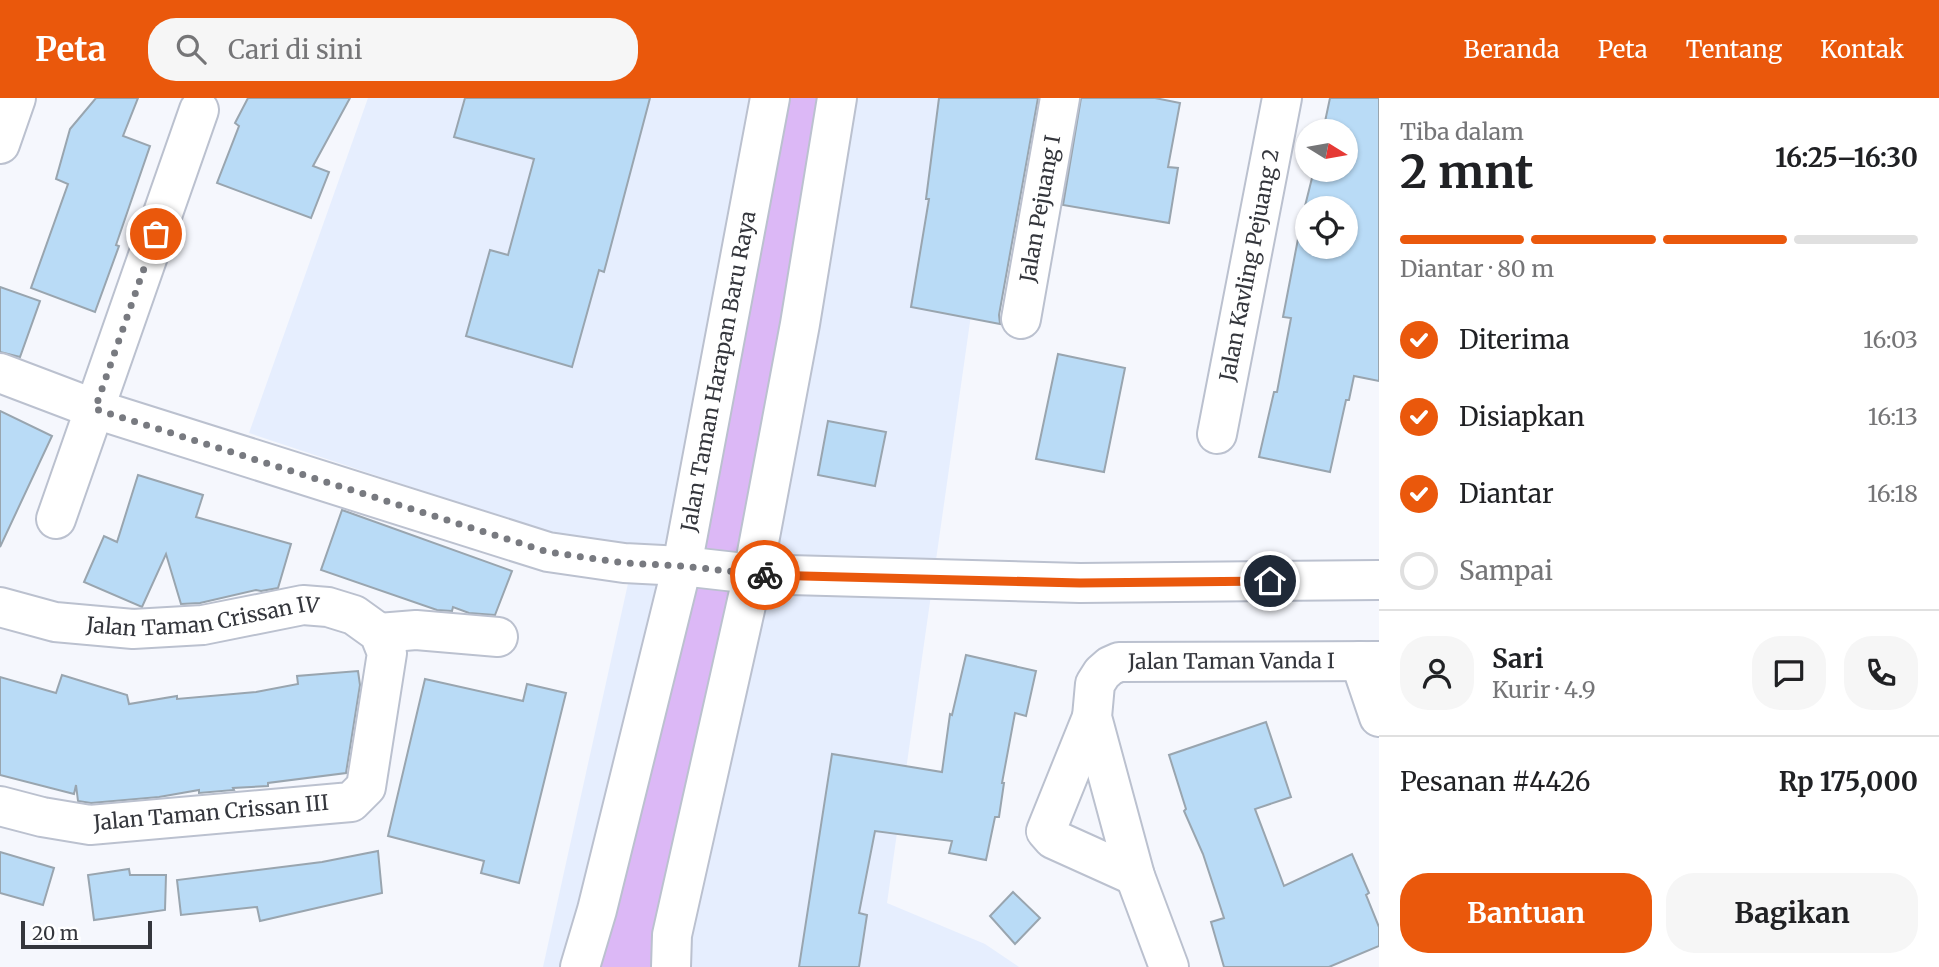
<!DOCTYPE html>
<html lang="id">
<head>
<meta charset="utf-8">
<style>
	:root { --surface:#fff; --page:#f6f6f6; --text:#202124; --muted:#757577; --line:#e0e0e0; --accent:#ea580c }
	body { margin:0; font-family:Merriweather,serif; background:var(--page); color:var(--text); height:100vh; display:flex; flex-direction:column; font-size:26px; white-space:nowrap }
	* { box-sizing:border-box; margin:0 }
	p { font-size:23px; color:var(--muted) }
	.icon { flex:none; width:38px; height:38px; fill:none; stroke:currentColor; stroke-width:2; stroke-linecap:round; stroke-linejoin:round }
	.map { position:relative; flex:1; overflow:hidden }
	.side { display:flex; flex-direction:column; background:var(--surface); width:560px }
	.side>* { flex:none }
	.needle { width:46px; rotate:101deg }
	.fabs { position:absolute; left:1295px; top:21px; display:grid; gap:14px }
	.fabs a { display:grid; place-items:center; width:63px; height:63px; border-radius:50%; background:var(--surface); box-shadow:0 2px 5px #0004; font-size:35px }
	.scale { position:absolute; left:21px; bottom:18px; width:131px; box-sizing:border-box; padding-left:7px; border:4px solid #34363c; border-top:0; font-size:19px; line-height:24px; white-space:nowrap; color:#34363c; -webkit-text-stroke:5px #fff; paint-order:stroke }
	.pin { position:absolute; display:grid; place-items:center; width:60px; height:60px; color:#fff; margin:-30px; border:4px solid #fff; border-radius:50%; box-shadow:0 2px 7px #0007 }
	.courier { position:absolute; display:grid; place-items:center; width:70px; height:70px; margin:-35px; border:5px solid #ea580c; border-radius:50%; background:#fff; color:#222; box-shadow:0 2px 9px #0007 }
	.summary em { font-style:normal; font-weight:700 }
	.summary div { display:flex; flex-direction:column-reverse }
	.summary { display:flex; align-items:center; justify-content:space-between; height:119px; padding:0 21px }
	h1 { font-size:46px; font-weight:700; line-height:52px }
	.bar { display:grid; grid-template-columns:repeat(4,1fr); gap:10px 7px; align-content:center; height:84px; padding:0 21px }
	.bar i { height:9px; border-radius:5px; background:var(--line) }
	.bar .active { background:var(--accent) }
	.bar p { grid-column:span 4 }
	.line { display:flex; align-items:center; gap:18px; padding:0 21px; border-top:2px solid var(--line) }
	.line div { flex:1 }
	.round { display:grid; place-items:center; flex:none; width:74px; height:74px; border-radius:28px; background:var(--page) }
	ol { padding:0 21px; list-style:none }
	li { display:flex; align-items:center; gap:21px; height:77px }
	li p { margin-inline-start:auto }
	li .icon { padding:7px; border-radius:50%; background:var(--accent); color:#fff; stroke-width:4 }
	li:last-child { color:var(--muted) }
	li i { width:38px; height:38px; border:4px solid var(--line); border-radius:50% }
	.primary-button { display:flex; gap:14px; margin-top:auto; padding:14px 21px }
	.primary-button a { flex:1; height:80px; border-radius:28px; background:var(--accent); color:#fff; font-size:28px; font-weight:700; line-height:80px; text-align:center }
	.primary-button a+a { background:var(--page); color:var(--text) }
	header { display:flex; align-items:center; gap:42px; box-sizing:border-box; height:98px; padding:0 35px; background:var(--accent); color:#fff }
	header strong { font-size:33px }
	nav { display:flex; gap:38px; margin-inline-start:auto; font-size:24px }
	.search { width:490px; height:63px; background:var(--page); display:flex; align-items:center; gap:18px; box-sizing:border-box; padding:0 24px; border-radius:28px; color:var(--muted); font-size:26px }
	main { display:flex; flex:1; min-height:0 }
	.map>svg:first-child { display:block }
	.built { fill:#e6eefe }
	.green { fill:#dcb8f6 }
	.building { fill:#b9dbf6; stroke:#99a5af; stroke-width:2; fill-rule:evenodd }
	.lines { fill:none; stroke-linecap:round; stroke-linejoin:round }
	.minor-casing { stroke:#bbc1cf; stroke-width:42 }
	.minor { stroke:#fff; stroke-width:38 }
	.done { stroke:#787a80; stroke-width:7; stroke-dasharray:0 12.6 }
	.route { stroke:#ea580c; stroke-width:9 }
	.labels { text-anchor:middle; stroke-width:6; stroke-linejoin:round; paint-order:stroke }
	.street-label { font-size:21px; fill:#34363c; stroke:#fff }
</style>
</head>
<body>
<header>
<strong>Peta</strong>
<div class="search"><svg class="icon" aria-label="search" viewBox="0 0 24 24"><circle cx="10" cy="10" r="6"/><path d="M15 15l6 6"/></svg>Cari di sini</div>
<nav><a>Beranda</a><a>Peta</a><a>Tentang</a><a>Kontak</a></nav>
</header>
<main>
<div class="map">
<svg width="1379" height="869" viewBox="0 0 1379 869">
	<rect width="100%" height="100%" fill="#f5f7fd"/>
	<path class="built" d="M368,0H999L995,49L887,805L985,846L1019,869H543L633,463L249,335Z"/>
	<path class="green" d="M770,0H837L671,869H579Z"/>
	<g class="building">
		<path d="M96,0H138L123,38L150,48L116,147L119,148L95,214L31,190L68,86L56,81L70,31Z"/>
		<path d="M248,0H350L313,68L329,74L311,120L217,85L239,28L235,25Z"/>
		<path d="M465,0H650L604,174L599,172L572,269L466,238L490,152L508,157L534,61L454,39Z"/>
		<path d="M939,0H1038L999,217L1000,226L911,209L929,101H926Z"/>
		<path d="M1081,0H1155L1180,5L1168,69L1178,70L1169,125L1063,107Z"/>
		<path d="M1330,0H1379V283L1354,278L1349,302H1346L1330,374L1259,359L1274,294H1277L1291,220L1283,219L1302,120L1314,72H1346V33H1323ZM1307,110H1346V149H1307Z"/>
		<path d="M0,189L40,203L20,259L0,254Z"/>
		<path d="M1058,256L1125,270L1104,374L1036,361Z"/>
		<path d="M0,313L52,338L0,449Z"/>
		<path d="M828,323L886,334L875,388L818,377Z"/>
		<path d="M138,377L203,397L196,419L291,446L278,490L261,493L256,492L200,505L181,506L166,456L142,509L84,484L104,438L117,444Z"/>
		<path d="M342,412L512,473L495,517L469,515L453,509L452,513L437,512L321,472Z"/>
		<path d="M966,557L1036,573L1026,618L1015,615L1002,685H1004L999,719H995L986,762L949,755L952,743L875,733L859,815L867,817L859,869H799L832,656L942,674L950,616L952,617Z"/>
		<path d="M358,573L360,587L346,675L268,685V688L233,690L234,692L199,695V692L159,699L91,705L78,703L76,687L74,696L0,677V579L56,595L62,577L127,597L129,606L177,598V601L256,594L298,586L297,578Z"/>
		<path d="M425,581L523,603L527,586L566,595L519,785L481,775L484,763L388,738Z"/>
		<path d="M1266,624L1291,699L1255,711L1284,788L1352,756L1369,795L1366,797L1379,829V848L1329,869H1224L1211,824L1224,820L1203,756L1184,713L1186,711L1169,657Z"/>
		<path d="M378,753L382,795L260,823L257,809L181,817L177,782L322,764Z"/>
		<path d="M0,754L54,770L43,807L0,795Z"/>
		<path d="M129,771L130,777H166L165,812L94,822L88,777Z"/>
		<path d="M1013,794L1040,820L1015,846L990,818Z"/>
	</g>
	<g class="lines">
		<defs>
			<g id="minor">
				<path d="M0,46L16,0"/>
				<path id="s1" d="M1021,221L1060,0"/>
				<path d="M0,275L95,311L548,454L624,465L682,468L753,476L1080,485L1379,482"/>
				<path id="s2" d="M1217,336L1282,0"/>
				<path d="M56,421L199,12"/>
				<path id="s3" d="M0,509L55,524L133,531L203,527L303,507L328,509L354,517L379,535L387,555L366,689L351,704L90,727L42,719L0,708"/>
				<path d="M379,535L416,532L498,539"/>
				<path d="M1360,563L1379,619"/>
				<path d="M1092,619L1046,733L1053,741L1135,778"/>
				<path id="s4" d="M580,869L597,812L682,468L770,0"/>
				<path d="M671,869L672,837L753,476L800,226L837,0"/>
				<path id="s5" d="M1169,869L1135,778L1092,619L1095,586L1102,575L1110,568L1119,564L1379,563"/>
			</g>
		</defs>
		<use href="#minor" class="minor-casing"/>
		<use href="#minor" class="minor"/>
	</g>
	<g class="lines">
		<path class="done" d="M156,136L95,311L548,454L624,465L682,468L765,477"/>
		<path class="route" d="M765,477L1080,485L1270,483"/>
	</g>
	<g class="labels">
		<g class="street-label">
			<text dy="7" stroke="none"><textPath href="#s1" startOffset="112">Jalan Pejuang I</textPath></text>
			<text dy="7" stroke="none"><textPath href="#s2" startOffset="172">Jalan Kavling Pejuang 2</textPath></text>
			<text dy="7" stroke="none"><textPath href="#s4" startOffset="612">Jalan Taman Harapan Baru Raya</textPath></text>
			<text dy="7" stroke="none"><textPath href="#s3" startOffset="206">Jalan Taman Crissan IV</textPath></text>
			<text dy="7" stroke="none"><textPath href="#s5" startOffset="441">Jalan Taman Vanda I</textPath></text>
			<text transform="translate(211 715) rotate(-5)" y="7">Jalan Taman Crissan III</text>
		</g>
	</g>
</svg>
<div class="fabs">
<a><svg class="needle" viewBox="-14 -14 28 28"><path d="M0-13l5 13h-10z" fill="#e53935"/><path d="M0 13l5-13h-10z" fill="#757577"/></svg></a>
<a><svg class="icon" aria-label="locate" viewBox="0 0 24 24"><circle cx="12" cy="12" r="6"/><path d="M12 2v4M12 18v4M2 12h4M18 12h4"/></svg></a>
</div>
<div class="scale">20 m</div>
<div class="pin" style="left:156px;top:136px;background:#ea580c"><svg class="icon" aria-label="bag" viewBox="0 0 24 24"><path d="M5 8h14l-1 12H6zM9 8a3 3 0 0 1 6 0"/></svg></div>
<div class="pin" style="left:1270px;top:483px;background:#1f2937"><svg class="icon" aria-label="home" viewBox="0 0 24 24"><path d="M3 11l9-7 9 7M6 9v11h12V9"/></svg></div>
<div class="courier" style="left:765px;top:477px"><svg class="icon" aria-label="bike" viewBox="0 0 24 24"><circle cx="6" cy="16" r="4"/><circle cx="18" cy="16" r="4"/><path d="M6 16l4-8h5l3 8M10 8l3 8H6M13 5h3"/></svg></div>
</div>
<section class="side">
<div class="summary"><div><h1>2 mnt</h1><p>Tiba dalam</p></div><em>16:25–16:30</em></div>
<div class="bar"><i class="active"></i><i class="active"></i><i class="active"></i><i></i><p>Diantar · 80 m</p></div>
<ol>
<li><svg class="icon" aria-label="check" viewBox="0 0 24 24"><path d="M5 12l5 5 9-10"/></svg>Diterima<p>16:03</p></li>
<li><svg class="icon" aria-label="check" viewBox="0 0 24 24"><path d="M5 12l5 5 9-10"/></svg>Disiapkan<p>16:13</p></li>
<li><svg class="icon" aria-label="check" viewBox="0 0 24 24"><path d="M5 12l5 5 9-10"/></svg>Diantar<p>16:18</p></li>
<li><i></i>Sampai</li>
</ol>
<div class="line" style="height:126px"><a class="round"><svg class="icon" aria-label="person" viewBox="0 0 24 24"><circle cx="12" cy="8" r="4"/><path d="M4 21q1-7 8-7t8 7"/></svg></a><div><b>Sari</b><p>Kurir · 4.9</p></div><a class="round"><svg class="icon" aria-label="chat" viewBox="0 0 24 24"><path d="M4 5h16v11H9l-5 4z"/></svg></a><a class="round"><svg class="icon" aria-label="phone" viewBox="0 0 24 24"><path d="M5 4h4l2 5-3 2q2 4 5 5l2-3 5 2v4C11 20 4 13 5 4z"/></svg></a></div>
<div class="line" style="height:91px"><div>Pesanan #4426</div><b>Rp 175,000</b></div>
<div class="primary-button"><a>Bantuan</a><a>Bagikan</a></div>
</section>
</main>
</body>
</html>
